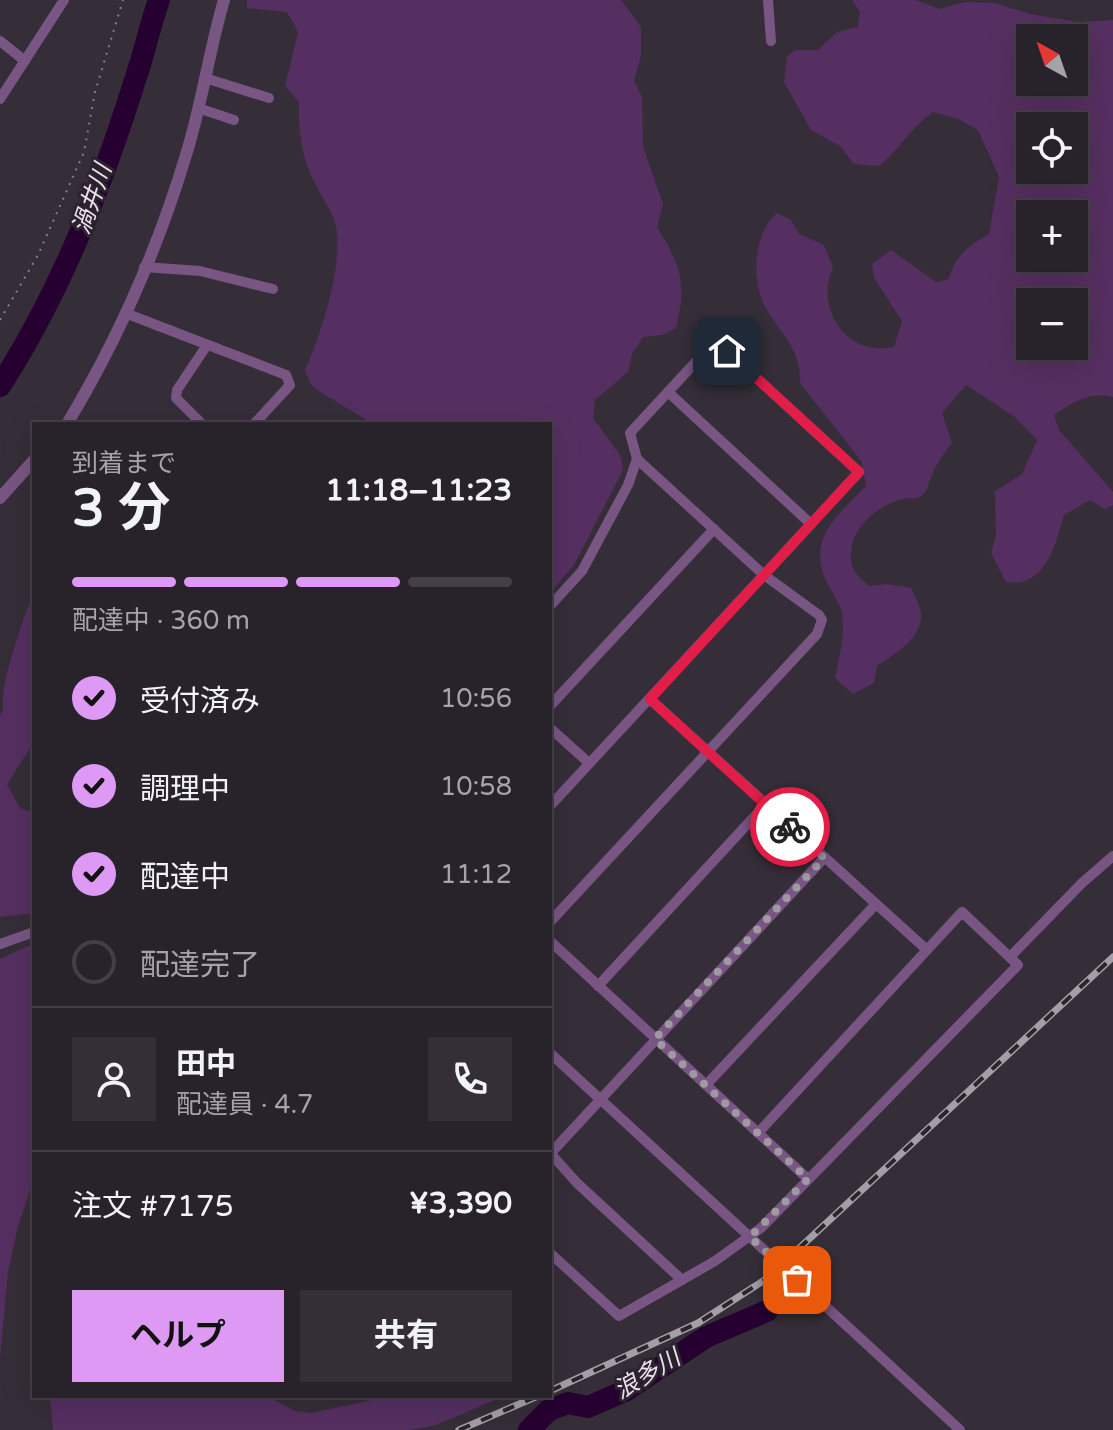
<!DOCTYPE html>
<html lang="ja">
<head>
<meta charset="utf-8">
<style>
	:root { --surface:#28222a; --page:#342f36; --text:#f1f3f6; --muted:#a5a4a8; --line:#443f47; --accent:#dd99f3 }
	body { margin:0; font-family:"Varela Round","Noto Sans JP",sans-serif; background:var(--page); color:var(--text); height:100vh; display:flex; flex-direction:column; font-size:30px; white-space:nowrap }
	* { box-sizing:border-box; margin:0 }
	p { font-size:26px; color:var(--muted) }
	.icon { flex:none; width:44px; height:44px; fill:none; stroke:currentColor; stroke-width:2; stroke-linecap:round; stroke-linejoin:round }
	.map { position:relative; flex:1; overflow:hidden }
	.sheet { position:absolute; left:32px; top:422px; width:520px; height:976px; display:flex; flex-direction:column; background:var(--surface); border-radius:0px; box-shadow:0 8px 32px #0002,0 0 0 2px var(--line) }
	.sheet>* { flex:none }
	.needle { width:52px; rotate:320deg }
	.buttons { position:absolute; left:1016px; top:24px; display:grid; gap:16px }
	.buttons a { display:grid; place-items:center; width:72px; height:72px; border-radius:0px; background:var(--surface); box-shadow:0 8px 32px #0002,0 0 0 2px var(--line); font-size:40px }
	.pin { position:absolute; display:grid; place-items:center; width:68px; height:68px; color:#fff; margin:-34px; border-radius:16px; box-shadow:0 4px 12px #0006 }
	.courier { position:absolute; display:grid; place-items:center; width:80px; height:80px; margin:-40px; border:6px solid #e11d48; border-radius:50%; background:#fff; color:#222; box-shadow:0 2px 10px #0007 }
	.summary em { font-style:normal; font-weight:700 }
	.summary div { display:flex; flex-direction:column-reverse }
	.summary { display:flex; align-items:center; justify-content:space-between; height:136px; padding:0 40px }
	h1 { font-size:52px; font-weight:700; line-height:60px }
	.bar { display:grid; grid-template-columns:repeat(4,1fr); gap:12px 8px; align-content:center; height:96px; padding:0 40px }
	.bar i { height:10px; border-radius:6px; background:var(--line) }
	.bar .current { background:var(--accent) }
	.bar p { grid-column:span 4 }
	.line { display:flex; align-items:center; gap:20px; padding:0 40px; border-top:2px solid var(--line) }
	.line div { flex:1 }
	.round { display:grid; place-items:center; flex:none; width:84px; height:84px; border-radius:0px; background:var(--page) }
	ol { padding:0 40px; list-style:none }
	li { display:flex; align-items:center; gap:24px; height:88px }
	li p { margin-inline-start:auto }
	li .icon { padding:8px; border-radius:50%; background:var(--accent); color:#111; stroke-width:4 }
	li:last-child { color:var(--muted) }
	li i { width:44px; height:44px; border:4px solid var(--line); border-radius:50% }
	.action { display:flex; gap:16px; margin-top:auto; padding:16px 40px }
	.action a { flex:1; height:92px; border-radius:0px; background:var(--accent); color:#111; font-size:32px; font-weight:700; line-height:92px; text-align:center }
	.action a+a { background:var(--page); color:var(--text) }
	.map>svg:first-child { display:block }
	.green { fill:#552f61; fill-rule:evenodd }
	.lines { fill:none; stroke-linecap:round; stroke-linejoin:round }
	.river { stroke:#260031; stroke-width:22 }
	.path { stroke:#857f87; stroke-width:2; stroke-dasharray:2 6; stroke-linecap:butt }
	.minor { stroke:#785583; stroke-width:10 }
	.tertiary { stroke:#785583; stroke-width:12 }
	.rail-casing { stroke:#a49ea6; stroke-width:7 }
	.rail { stroke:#2b242d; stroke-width:4; stroke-dasharray:12; stroke-linecap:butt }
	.minor-bridge { stroke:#785583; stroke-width:10 }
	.done { stroke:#9f99a1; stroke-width:8; stroke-dasharray:0 14.4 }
	.route { stroke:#e11d48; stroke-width:10 }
	.labels { text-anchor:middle; stroke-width:6; stroke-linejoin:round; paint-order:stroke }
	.water-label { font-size:24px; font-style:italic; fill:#eddef2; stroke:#2b242d }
</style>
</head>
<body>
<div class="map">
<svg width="1113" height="1430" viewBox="0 0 1113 1430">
	<rect width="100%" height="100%" fill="#352e38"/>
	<g class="green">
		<path d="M247,0H621L641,27V56L634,81L642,97L643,147L663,204L657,227C681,265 687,284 676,328L662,335L643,337L632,354L628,372L595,400L593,418L620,455L623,470L574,565L550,593V424H373L317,390L310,383L305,370C321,335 347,256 334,219C328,204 317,190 311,175C301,152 298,127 299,102L285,86L298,32L287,12L247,8Z"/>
		<path d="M852,0H916L939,9L966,2L995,3L1030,14L1079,22L1113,20V397C1091,391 1073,402 1054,415L1059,430L1113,492V505L1105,509L1090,500L1064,515C1055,546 1045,588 1006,582L991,553L996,536L995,491L1022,474L1037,440L1015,417L966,385L942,413L952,443C943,454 935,466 930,480C929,481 927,490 926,491C919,502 908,496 898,500C875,509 853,527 851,551C849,568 857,577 870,586L887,584L911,588C914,595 920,605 921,613C923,638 895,654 877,666L874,683L853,694L835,678C839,658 845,636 842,615C841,602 829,589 824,576C809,536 840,513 866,486L862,462L800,383C802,342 770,327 760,294C752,268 756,231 777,213L791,220L799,234L824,245L833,267C814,308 847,358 894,347L902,321L874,278L872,264L891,250L936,282L949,279C954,256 970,245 989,234L999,177L978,130L958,119L933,112C911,127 900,149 879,166L854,164L840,146L811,130L784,82L787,57L795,50H818L837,32L858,27L860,12ZM1030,38H1074V82H1030ZM1030,126H1074V170H1030ZM1030,214H1074V258H1030ZM1030,302H1074V346H1030Z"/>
		<path d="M34,567V742L7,784L20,808L34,813V913L0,917V717L3,709C0,681 23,622 33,593L31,578Z"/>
		<path d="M28,946L34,947V1178L17,1230L8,1272L0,1358V959Z"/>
		<path d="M50,1396H268L295,1411L311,1413L391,1396H504L436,1425L409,1430H53Z"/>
	</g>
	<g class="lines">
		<g class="river">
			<path d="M0,386C62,290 102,185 136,77C145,51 150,25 159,0"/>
			<path d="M529,1430L549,1410L568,1403L588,1407L625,1391L706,1337L767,1311"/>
		</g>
		<path class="path" d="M0,320L38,255L84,152L95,92L123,0"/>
		<g class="minor">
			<path d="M768,0L771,41"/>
			<path d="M0,41L25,61"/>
			<path d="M205,78L269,98"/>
			<path d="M0,99L64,0"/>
			<path d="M198,108L234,120"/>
			<path d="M144,267L200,271L273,289"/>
			<path d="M125,313L286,375L290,385L254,424"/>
			<path d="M668,392L811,524"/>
			<path d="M202,424L176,398L177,390L207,345"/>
			<path d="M550,606L582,571L628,485L637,459L630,433L704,353L727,351L859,472L550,806"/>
			<path d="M650,699L927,950"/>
			<path d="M550,706L714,529"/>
			<path d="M550,728L589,763"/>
			<path d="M550,922L817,634L822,620L819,615L764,575L637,459"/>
			<path d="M550,941L808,1179"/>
			<path d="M0,944L34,932"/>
			<path d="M1010,957L1082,883L1113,856"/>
			<path d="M598,986L766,804"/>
			<path d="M550,1053L762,1248"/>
			<path d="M706,1085L876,904"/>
			<path d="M550,1154L824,858"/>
			<path d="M551,1154L577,1183L682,1280"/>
			<path d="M550,1253L619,1316L715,1261L761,1228L1018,965L962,912L758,1133"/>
			<path d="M797,1280L960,1430"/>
		</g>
		<g class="tertiary">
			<path d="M67,424C117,341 158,248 186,155C202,104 209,51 224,0"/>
			<path d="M0,498L34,460"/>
		</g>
		<defs>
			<g id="rail">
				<path d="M550,1391L698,1323L766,1279L1113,957"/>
				<path d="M459,1430L538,1396"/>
			</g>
		</defs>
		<use href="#rail" class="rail-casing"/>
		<use href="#rail" class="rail"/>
		<path class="minor-bridge" d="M762,1248L797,1280"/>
	</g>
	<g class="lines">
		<path class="done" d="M790,827L824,858L655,1039L808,1179L750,1237L797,1280"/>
		<path class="route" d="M727,351L859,472L650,699L790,827"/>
	</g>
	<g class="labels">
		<g class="water-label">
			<text transform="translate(92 199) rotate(-71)" y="8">渦井川</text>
			<text transform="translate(647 1374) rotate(-31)" y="8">浪多川</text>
		</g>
	</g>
</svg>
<div class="buttons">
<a><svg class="needle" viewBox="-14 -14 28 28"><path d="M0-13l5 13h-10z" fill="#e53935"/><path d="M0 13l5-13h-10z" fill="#a5a4a8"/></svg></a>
<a><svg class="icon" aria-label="locate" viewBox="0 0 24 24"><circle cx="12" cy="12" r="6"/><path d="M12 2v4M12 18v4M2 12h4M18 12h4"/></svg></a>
<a>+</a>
<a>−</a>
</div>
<div class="pin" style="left:797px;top:1280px;background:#ea580c"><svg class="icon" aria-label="bag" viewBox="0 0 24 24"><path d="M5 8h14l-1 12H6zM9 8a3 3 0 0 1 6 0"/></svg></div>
<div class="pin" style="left:727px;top:351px;background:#1f2937"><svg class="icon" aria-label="home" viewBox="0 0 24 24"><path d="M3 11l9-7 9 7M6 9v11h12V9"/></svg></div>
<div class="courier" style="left:790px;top:827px"><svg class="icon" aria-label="bike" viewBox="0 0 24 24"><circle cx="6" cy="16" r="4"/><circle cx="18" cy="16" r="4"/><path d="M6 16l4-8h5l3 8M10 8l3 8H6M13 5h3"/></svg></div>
<section class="sheet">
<div class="summary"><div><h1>3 分</h1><p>到着まで</p></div><em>11:18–11:23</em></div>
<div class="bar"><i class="current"></i><i class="current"></i><i class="current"></i><i></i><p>配達中 · 360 m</p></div>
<ol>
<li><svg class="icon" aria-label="check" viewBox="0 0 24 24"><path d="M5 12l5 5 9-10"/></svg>受付済み<p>10:56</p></li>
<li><svg class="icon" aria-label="check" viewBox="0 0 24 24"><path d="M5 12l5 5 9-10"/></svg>調理中<p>10:58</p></li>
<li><svg class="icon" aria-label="check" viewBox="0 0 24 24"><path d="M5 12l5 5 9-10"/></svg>配達中<p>11:12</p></li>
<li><i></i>配達完了</li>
</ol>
<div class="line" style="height:144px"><a class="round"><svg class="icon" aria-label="person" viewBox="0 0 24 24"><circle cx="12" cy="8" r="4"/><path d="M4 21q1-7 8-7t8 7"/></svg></a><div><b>田中</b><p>配達員 · 4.7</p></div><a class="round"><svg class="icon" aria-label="phone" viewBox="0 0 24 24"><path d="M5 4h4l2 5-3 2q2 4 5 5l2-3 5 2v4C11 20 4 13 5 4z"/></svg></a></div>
<div class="line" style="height:104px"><div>注文 #7175</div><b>¥3,390</b></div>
<div class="action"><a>ヘルプ</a><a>共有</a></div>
</section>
</div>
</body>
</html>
